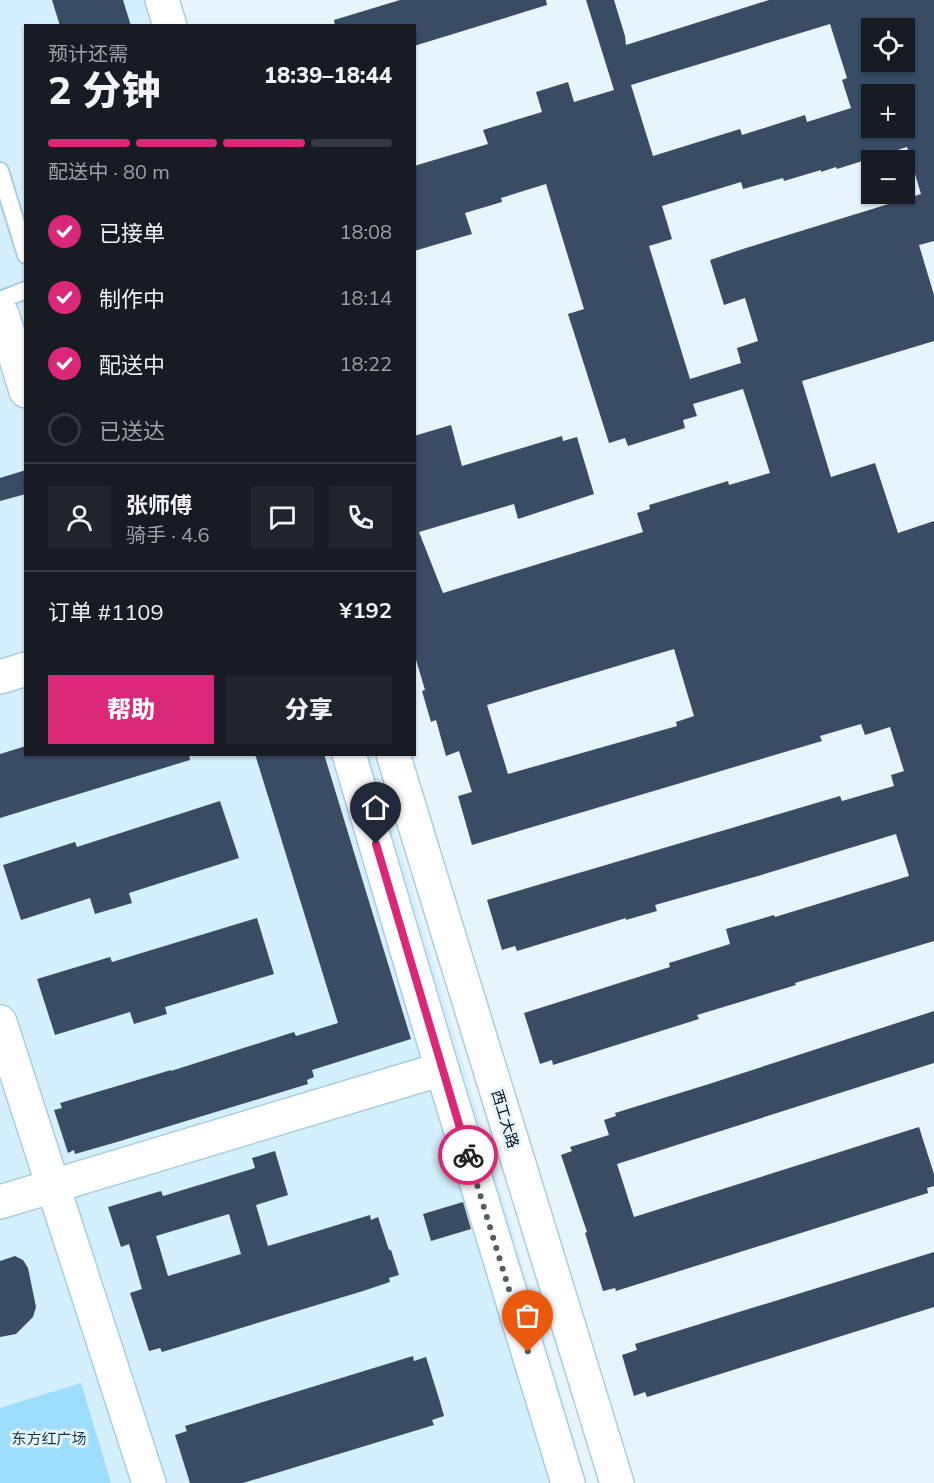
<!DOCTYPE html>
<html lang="zh">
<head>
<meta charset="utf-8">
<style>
	:root { --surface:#171b24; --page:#20242c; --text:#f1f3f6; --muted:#9ea1a6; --line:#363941; --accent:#db2777 }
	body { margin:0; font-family:Mulish,"Noto Sans SC",sans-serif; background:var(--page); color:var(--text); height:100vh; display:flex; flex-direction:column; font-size:22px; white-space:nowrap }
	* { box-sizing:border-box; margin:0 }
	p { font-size:20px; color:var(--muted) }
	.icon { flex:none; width:33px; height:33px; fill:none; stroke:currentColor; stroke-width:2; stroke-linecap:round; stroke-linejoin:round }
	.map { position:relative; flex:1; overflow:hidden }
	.sheet { position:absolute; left:24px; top:24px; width:392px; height:732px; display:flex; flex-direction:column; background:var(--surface); border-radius:0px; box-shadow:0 2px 4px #0004 }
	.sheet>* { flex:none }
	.buttons { position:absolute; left:861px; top:18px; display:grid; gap:12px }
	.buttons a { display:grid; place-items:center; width:54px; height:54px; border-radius:0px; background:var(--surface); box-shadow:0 2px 4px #0004; font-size:30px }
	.pin { position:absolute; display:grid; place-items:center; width:51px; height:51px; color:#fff; margin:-62px -26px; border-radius:50% 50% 50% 0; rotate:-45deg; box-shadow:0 0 6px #0007 }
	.pin .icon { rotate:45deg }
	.courier { position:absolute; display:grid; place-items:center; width:60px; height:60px; margin:-30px; border:4px solid #db2777; border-radius:50%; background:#fff; color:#222; box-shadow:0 2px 8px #0007 }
	.headline em { font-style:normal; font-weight:800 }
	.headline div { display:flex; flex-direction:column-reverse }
	.headline { display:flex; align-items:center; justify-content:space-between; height:102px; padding:0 24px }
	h1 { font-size:39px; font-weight:800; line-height:45px }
	.bar { display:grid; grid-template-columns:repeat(4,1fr); gap:9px 6px; align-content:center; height:72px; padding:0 24px }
	.bar i { height:8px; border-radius:4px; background:var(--line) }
	.bar .on { background:var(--accent) }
	.bar p { grid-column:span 4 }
	.line { display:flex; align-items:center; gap:15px; padding:0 24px; border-top:2px solid var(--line) }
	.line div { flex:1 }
	.round { display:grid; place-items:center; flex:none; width:63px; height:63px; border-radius:0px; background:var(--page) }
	ol { padding:0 24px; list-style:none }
	li { display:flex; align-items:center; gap:18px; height:66px }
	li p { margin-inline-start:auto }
	li .icon { padding:6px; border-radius:50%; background:var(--accent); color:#fff; stroke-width:4 }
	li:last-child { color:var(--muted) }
	li i { width:33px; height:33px; border:3px solid var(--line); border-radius:50% }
	.action { display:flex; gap:12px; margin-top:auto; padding:12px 24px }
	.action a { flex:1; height:69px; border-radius:0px; background:var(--accent); color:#fff; font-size:24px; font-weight:800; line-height:69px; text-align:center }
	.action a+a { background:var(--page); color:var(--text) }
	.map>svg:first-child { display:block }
	.built { fill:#d4effd }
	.green { fill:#9dddfd }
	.building { fill:#394c64; fill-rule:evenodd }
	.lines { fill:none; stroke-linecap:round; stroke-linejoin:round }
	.lane-casing { stroke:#a9cde0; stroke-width:20 }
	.street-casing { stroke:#a9cde0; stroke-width:36 }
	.secondary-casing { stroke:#a9cde0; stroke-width:36 }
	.lane { stroke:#fff; stroke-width:16 }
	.street { stroke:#fff; stroke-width:33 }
	.secondary { stroke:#fff; stroke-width:33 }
	.done { stroke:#525e66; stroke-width:6; stroke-dasharray:0 10.8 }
	.route { stroke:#db2777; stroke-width:8 }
	.labels { text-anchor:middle; stroke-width:6; stroke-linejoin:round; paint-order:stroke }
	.street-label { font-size:15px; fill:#030e15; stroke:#e6f4fc }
	.park-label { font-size:15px; fill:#0e384a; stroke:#e6f4fc }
</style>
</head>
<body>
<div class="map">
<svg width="934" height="1483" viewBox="0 0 934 1483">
	<rect width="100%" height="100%" fill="#e6f4fc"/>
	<path class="built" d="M0,0H150L158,25L26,26V754L372,755L587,1483H0Z"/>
	<path class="green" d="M81,1383L111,1483H0V1408Z"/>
	<g class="building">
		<path d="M52,0H123L131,26H60Z"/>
		<path d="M400,0H546L547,5L414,46V26H335L334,20Z"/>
		<path d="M586,0H614L625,36L626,45L769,0H934V241L919,245L934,295V341L802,381L831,477L875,463L898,533L934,521V941L795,983L796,985L697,1015L699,1019L553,1065L552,1060L540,1064L524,1013L670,967L669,963L730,944L726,929L774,915L775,917L909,876L896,834L758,876L655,905L657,911L626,920V918L517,951L515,946L502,950L487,900L840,796L842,801L894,786L891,775L904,771L890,727L865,735L861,724L820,736L822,741L472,845L458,796L472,792L459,751L446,756L436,720L431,722L422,691L425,690L414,653V436L451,425L462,466L562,436L563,441L577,437L594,494L518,519L514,504L419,532L443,593L643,532L637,513L650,509L649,505L728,481L729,485L770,473L743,389L693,404L697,416L683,420L685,428L628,446L625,438L609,443L568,314L584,309L546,184L501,198L502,202L465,213L472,234L414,251V166L488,144L483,130L542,112L536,92L568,82L574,102L614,90ZM830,24L847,78L842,80L851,108L807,122L805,115L742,135L740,129L653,156L631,85ZM872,28H904V62H872ZM872,94H904V128H872ZM907,147L921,194L746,248L710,260L724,305L745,298L758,341L737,348L741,363L690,379L649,246L672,239L662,206L741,182L743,189L783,178L784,181L821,170V172L836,167L837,169ZM674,649L694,716L676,722L677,726L508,774L487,705Z"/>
		<path d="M26,470V494L0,501V478Z"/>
		<path d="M26,746V754H189L190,760L0,818V754Z"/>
		<path d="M255,754H324L411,1039L312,1070L314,1077L307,1080L308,1084L117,1142L75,1154L74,1150L68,1153L54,1110L62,1108L60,1103L171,1070V1071L294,1032L296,1036L338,1023Z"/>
		<path d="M220,801L239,858L129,893L132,903L95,914L90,898L21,920L3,865L75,842L77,847Z"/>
		<path d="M257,918L274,974L165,1007L167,1014L134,1024L130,1012L55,1035L37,979L110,957L112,962Z"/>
		<path d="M934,1011V1063L617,1164L634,1217L919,1127L934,1174V1186L927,1188L928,1193L616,1291L615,1288L603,1291L585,1233L587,1232L561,1155L572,1151L570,1147L609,1135L604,1120L616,1116L615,1113L709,1084Z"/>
		<path d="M275,1151L288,1195L256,1205L268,1246L370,1215L371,1220L378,1217L389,1250H391L399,1275L389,1278L390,1282L363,1291L162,1352L160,1348L149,1351L130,1293L142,1289L129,1244L121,1247L108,1207L161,1191L163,1196L255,1168L252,1158ZM229,1214L241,1254L168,1276L156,1236Z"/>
		<path d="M463,1202L471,1229L431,1241L423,1214Z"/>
		<path d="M934,1252V1307L647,1397L645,1392L634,1396L622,1355L637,1350L635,1344Z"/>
		<path d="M15,1256L23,1260L28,1268L36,1307L33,1317L16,1334L0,1337V1261Z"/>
		<path d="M413,1356L414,1361L426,1357L440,1402L444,1416L432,1420L434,1425L243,1483H190L175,1435L187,1431L185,1426Z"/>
	</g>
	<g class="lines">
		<defs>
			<g id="lane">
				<path d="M0,171L26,255"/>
				<path d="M0,300L26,290"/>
			</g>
			<g id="street">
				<path d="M0,314H2L26,391"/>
				<path d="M0,677L26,669"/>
				<path d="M349,754L442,1069L568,1483"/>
				<path d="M0,1022L149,1483"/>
				<path d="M0,1202L442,1069"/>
			</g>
			<g id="secondary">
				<path d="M162,0L170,26"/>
				<path d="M393,754L617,1483"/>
			</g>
		</defs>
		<use href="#lane" class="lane-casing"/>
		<use href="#street" class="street-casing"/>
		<use href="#secondary" class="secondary-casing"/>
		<use href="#lane" class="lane"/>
		<use href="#street" class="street"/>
		<use href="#secondary" class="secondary"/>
	</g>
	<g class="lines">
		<path class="done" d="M468,1155L528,1352"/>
		<path class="route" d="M376,844L468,1155"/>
	</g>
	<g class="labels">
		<g class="street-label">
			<text transform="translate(505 1119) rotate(73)" y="5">西工大路</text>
		</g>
		<g class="park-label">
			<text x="49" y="1444">东方红广场</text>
		</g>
	</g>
</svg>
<div class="buttons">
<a><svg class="icon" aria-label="locate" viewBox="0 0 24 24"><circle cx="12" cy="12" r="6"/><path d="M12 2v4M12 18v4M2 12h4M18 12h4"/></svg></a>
<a>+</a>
<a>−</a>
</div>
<div class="pin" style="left:528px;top:1352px;background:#ea580c"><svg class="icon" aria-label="bag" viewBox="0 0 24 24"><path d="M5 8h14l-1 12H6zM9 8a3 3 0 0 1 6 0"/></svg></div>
<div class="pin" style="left:376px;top:844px;background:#1f2937"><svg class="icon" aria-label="home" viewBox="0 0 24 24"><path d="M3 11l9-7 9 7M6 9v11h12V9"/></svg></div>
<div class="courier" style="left:468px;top:1155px"><svg class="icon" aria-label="bike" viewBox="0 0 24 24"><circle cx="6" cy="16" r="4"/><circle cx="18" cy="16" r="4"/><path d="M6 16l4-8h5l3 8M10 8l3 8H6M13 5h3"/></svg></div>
<section class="sheet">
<div class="headline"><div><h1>2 分钟</h1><p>预计还需</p></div><em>18:39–18:44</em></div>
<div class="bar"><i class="on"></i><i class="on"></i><i class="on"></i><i></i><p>配送中 · 80 m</p></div>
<ol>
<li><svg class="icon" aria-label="check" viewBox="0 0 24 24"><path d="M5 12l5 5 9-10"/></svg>已接单<p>18:08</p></li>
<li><svg class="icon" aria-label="check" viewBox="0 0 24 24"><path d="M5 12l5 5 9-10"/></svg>制作中<p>18:14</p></li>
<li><svg class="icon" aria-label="check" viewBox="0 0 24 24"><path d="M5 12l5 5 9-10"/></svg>配送中<p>18:22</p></li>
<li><i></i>已送达</li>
</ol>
<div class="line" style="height:108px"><a class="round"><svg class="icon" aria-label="person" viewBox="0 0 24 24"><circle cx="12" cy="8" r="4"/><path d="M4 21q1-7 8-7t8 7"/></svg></a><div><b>张师傅</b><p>骑手 · 4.6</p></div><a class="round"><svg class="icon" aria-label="chat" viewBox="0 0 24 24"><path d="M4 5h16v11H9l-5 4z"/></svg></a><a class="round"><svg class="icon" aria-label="phone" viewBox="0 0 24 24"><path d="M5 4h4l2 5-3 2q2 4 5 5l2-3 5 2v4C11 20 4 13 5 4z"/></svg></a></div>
<div class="line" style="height:78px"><div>订单 #1109</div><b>¥192</b></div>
<div class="action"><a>帮助</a><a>分享</a></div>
</section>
</div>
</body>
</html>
